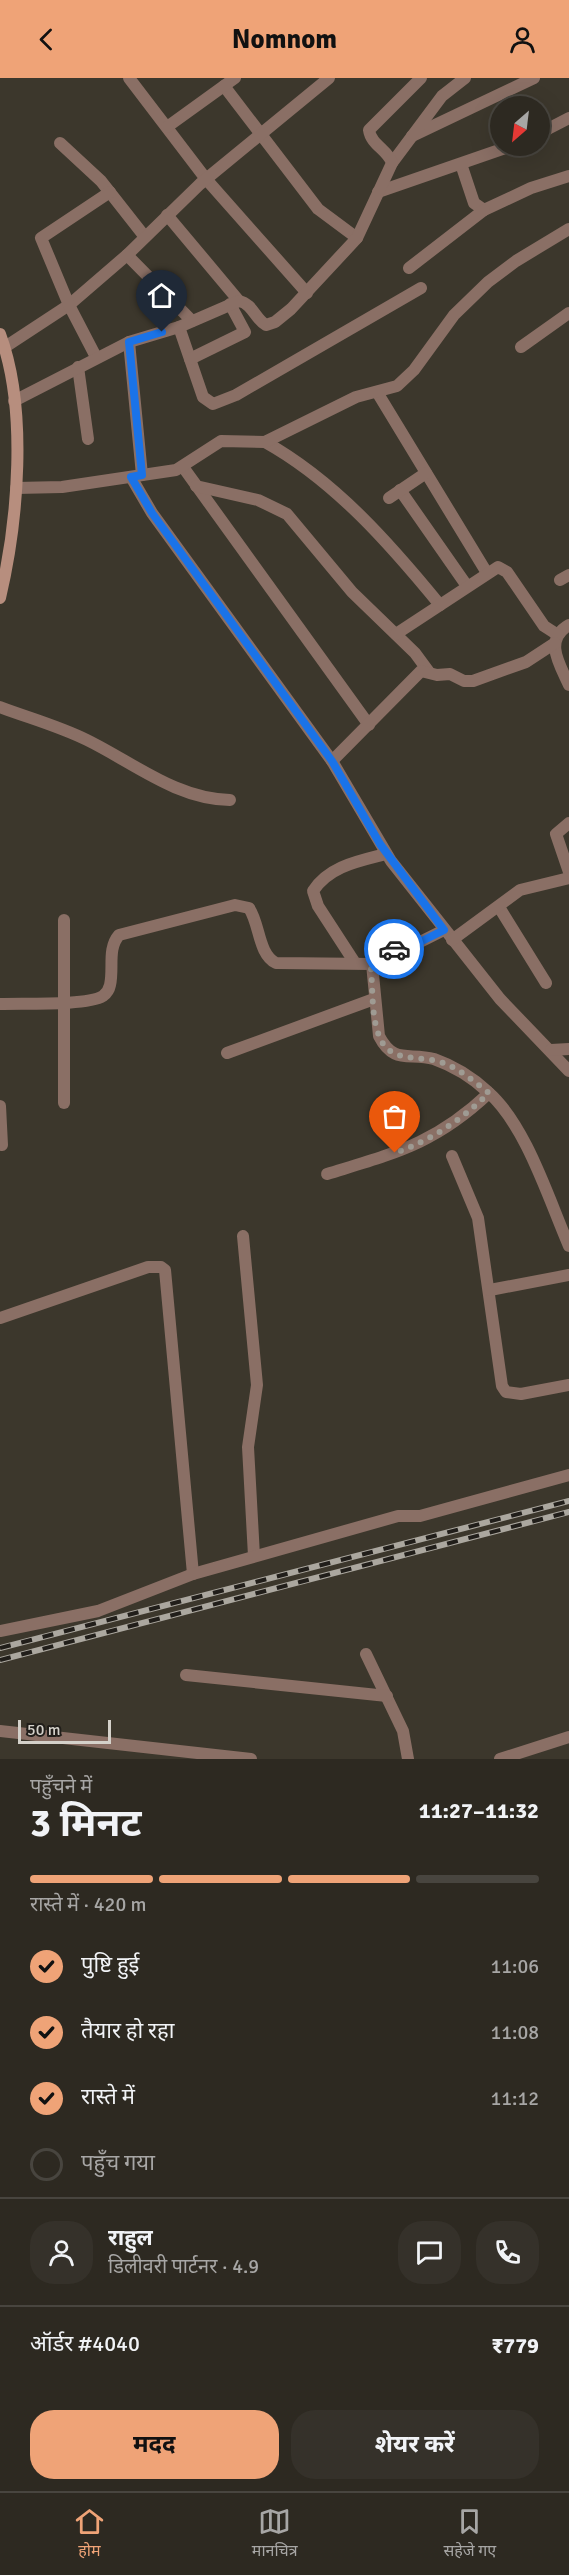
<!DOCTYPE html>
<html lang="hi">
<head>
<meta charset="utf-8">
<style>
	:root { --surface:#2d2921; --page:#35312a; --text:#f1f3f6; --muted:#a7a6a5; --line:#48453f; --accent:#efa377 }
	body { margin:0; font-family:Signika,"Noto Sans Devanagari",sans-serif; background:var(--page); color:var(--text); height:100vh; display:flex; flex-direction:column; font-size:22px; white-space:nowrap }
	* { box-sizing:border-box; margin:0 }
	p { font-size:20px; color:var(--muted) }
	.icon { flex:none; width:33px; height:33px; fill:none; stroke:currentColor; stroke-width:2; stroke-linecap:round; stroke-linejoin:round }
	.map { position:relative; height:1681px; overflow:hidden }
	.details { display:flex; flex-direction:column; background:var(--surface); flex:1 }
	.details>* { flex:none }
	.needle { width:39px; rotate:208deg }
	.controls { position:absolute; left:490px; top:18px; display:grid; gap:12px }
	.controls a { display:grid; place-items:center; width:60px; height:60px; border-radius:50%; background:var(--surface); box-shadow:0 6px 24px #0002,0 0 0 2px var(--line); font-size:30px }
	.scale { position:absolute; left:18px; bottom:15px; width:93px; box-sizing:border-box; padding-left:6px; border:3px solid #d4d1ca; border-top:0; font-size:16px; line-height:21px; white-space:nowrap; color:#d4d1ca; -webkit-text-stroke:4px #211e1a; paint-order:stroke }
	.pin { position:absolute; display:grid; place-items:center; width:51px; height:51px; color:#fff; margin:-62px -26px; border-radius:50% 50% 50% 0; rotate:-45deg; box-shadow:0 0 6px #0007 }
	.pin .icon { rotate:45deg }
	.courier { position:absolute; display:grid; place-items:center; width:60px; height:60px; margin:-30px; border:4px solid #1a73e8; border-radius:50%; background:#fff; color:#222; box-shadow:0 2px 8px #0007 }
	.headline em { font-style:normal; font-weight:700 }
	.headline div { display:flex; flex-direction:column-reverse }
	.headline { display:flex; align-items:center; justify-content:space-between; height:102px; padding:0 30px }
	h1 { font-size:39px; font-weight:700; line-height:45px }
	.bar { display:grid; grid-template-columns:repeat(4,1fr); gap:9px 6px; align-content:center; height:72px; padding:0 30px }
	.bar i { height:8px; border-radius:4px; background:var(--line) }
	.bar .on { background:var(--accent) }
	.bar p { grid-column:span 4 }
	.line { display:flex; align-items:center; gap:15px; padding:0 30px; border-top:2px solid var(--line) }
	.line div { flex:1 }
	.round { display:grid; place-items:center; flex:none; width:63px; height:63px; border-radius:24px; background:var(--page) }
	ol { padding:0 30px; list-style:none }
	li { display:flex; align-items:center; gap:18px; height:66px }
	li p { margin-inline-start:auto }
	li .icon { padding:6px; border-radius:50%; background:var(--accent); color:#111; stroke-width:4 }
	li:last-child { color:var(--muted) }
	li i { width:33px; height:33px; border:3px solid var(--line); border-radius:50% }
	.action { display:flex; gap:12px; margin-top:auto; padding:12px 30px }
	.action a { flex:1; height:69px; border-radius:24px; background:var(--accent); color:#111; font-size:24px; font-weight:700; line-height:69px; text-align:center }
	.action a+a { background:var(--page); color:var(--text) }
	header { display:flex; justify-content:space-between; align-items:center; height:78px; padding:0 30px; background:var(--accent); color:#111; font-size:27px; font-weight:700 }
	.tab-bar { display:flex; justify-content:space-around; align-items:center; height:84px; border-top:2px solid var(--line); background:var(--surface); font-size:16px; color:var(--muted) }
	.tab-bar a { display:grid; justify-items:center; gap:3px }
	.tab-bar .on { color:var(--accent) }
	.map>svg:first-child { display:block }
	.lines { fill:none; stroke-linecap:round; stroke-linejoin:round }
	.minor { stroke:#8a6f65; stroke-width:12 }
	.secondary { stroke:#b78e7e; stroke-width:12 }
	.rail-casing { stroke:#aba79f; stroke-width:6 }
	.rail { stroke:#211e1a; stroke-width:4; stroke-dasharray:11; stroke-linecap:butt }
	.done { stroke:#9f9b93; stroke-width:6; stroke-dasharray:0 10.8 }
	.route { stroke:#1a73e8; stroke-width:8 }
</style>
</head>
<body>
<header><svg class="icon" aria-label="back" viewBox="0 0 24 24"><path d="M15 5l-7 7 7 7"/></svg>Nomnom<svg class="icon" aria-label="person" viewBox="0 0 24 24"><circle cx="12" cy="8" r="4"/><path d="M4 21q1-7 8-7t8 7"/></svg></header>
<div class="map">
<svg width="569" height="1681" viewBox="0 0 569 1681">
	<rect width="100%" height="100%" fill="#3c372c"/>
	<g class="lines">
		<g class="minor">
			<path d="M129,0L206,101L307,215"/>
			<path d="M224,8L318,131L357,160"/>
			<path d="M167,49L235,0"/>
			<path d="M540,55L569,40"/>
			<path d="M412,58L534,0"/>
			<path d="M60,65L101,103L145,159"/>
			<path d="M392,85L442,18L465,0"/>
			<path d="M461,86L474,125L484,132L531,110L569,98"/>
			<path d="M378,114L511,68"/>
			<path d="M167,137L239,223"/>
			<path d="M127,177L192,243"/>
			<path d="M409,190L484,132"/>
			<path d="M179,249L203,319L213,326L236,317L421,210"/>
			<path d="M129,264L142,397"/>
			<path d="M5,269L69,227L127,177L200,106L329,0"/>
			<path d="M521,269L569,235"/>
			<path d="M96,279L69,227L41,160L110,114"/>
			<path d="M190,281L245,254L230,226"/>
			<path d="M78,289L88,361"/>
			<path d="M377,314L487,495"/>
			<path d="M14,323L129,264L179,249L239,223C253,226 255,241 266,247L275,244L291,231L357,160L392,85C388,72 371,67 369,52L421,0"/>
			<path d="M265,364C335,403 390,466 440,527"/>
			<path d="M183,389L369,647"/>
			<path d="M131,399L152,435L332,683L391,783L500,921L569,993"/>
			<path d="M196,408L258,422L287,436L352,514L415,575L429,594"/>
			<path d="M16,410L62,409L176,392L221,363L265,364L356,319L397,308L414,292L454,237L488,204L516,183L569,151"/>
			<path d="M400,412L467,508"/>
			<path d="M389,420L426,395"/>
			<path d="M560,502L569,497"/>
			<path d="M569,547C543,562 560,587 569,607"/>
			<path d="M396,556L498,489L507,494L544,548L558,557"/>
			<path d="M0,629C29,640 59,648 87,662C134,685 176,721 230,722"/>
			<path d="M332,683L421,593L437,597L450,596L464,603H473L526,584L555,565"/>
			<path d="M569,745L556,756L569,794"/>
			<path d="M499,829L546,905"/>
			<path d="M444,852L416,866L388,873L372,886L379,958C394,987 409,974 434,981C454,988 473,1000 488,1014C526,1047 549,1122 569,1168"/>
			<path d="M452,862L520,812L569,800"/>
			<path d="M355,885L318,828L313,813C329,788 359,783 386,776"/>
			<path d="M0,926C22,925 87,928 103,918C107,915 109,912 110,907C114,890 107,871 119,857L235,827L249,830C260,846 258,876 276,885L372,886"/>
			<path d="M551,972L569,971"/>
			<path d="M227,975L374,921"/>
			<path d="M64,1025V842"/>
			<path d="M0,1028L2,1067"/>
			<path d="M452,1078L478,1140L502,1308L506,1314L521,1316L569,1307"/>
			<path d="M327,1096C395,1075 435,1066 489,1015"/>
			<path d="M243,1158L257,1307L248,1369L254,1478"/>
			<path d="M490,1212L569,1197"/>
			<path d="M0,1240L148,1189H161L165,1192L193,1496"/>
			<path d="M0,1553L98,1533L193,1496L398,1438H420L569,1397"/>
			<path d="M366,1576L403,1653L408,1681"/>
			<path d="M186,1597L387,1618"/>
			<path d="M0,1653L251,1681"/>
			<path d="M500,1681L569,1659"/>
		</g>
		<path class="secondary" d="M0,256C28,331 18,443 0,520"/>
		<defs>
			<g id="rail">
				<path d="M0,1570L569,1423"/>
				<path d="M0,1582L569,1434"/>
			</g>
		</defs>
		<use href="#rail" class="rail-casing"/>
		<use href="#rail" class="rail"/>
	</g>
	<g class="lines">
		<path class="done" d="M394,871L381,876L371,890C373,912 371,940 380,960C391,987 424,976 446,986C462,993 475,1004 489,1015C461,1042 432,1062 395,1075"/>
		<path class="route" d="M162,254L129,264L142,397L131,399L152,435L332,683L380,766L444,852L416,866L394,871"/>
	</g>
</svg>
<div class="controls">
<a><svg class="needle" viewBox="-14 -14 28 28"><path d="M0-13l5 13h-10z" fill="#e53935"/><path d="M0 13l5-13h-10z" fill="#a7a6a5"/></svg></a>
</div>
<div class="scale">50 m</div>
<div class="pin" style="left:395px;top:1075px;background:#ea580c"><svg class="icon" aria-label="bag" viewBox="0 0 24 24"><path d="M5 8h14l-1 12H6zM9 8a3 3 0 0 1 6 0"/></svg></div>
<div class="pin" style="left:162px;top:254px;background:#1f2937"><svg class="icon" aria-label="home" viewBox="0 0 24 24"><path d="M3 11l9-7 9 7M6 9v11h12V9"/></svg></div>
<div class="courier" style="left:394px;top:871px"><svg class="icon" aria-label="car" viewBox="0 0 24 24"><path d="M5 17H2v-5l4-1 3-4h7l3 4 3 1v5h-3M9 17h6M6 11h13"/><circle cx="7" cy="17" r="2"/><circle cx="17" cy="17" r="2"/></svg></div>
</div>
<section class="details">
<div class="headline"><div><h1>3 मिनट</h1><p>पहुँचने में</p></div><em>11:27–11:32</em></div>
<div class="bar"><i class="on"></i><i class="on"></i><i class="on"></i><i></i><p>रास्ते में · 420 m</p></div>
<ol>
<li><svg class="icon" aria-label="check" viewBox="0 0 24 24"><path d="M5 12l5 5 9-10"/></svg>पुष्टि हुई<p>11:06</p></li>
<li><svg class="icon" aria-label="check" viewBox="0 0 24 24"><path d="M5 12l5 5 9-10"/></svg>तैयार हो रहा<p>11:08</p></li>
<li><svg class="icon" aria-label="check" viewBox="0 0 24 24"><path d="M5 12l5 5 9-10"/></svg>रास्ते में<p>11:12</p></li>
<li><i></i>पहुँच गया</li>
</ol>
<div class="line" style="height:108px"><a class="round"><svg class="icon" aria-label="person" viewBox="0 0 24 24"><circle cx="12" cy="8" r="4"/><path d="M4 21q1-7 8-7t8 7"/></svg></a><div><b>राहुल</b><p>डिलीवरी पार्टनर · 4.9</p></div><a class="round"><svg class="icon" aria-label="chat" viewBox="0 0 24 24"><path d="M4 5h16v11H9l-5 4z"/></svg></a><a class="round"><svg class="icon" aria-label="phone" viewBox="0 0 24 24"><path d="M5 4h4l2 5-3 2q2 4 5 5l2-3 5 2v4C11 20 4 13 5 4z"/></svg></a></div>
<div class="line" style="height:78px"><div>ऑर्डर #4040</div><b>₹779</b></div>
<div class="action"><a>मदद</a><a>शेयर करें</a></div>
</section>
<nav class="tab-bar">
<a class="on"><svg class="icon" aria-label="home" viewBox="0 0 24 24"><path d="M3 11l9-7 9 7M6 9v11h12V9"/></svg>होम</a>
<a><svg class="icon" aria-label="map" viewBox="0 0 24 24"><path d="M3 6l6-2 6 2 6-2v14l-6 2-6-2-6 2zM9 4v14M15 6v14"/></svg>मानचित्र</a>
<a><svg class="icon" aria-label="saved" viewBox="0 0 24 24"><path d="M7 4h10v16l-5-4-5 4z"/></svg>सहेजे गए</a>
</nav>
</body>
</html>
